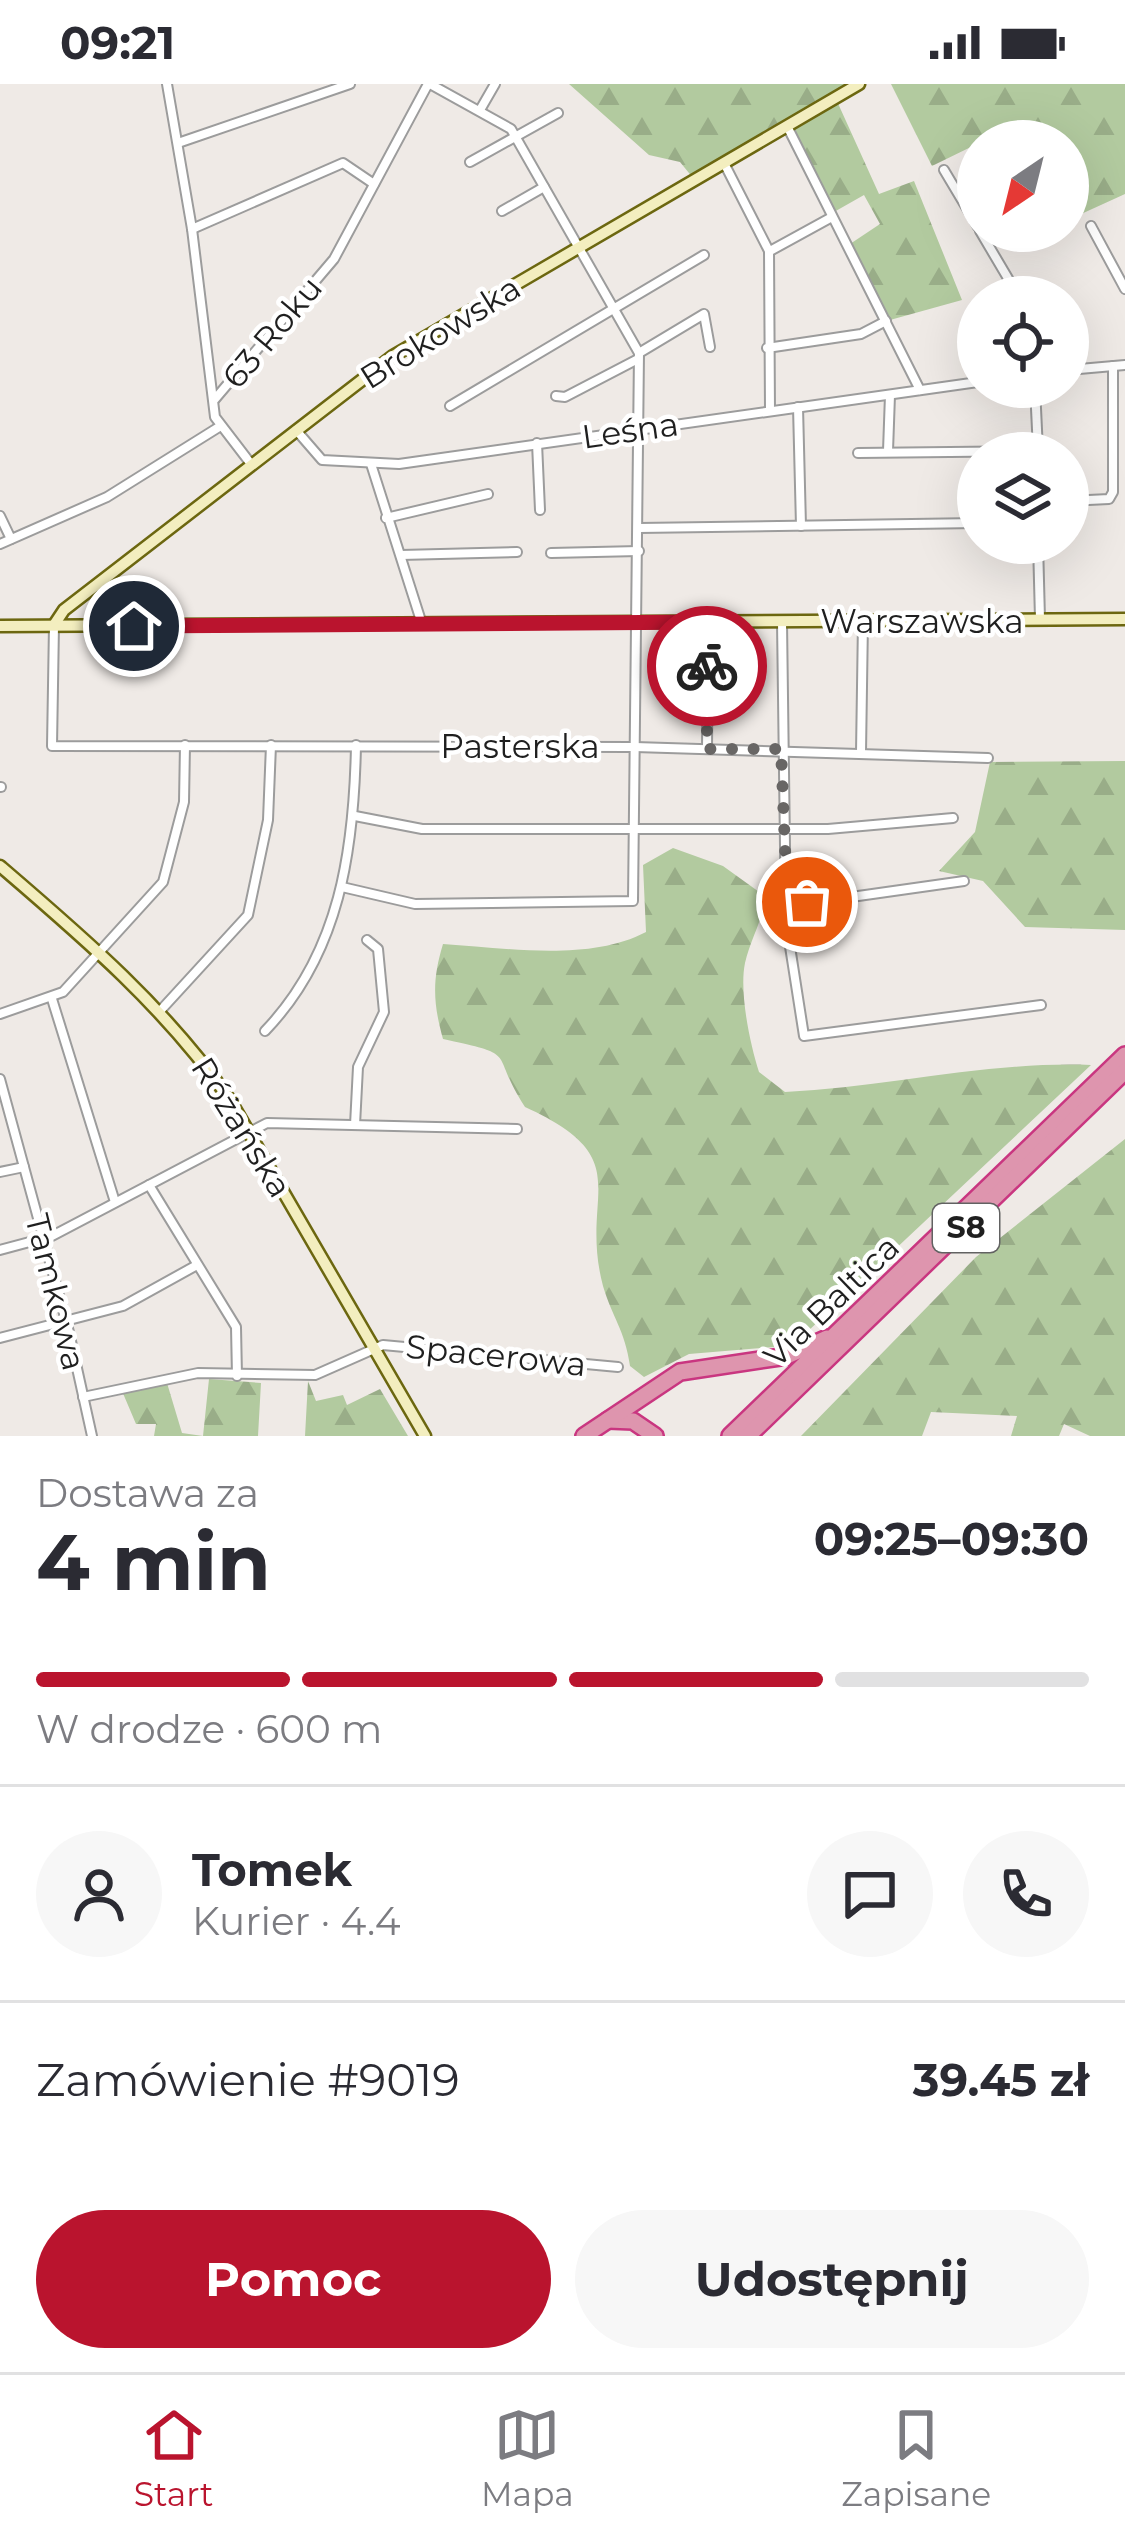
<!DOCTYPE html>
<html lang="pl">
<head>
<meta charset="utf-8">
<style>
	:root { --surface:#fff; --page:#f7f7f7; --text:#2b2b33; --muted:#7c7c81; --line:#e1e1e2; --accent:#ba142e }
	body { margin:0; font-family:Montserrat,sans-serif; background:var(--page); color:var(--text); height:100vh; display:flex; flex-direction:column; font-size:45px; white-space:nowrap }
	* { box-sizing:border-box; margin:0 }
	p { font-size:39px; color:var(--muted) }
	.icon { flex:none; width:66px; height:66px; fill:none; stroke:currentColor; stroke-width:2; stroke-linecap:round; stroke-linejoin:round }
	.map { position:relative; height:1352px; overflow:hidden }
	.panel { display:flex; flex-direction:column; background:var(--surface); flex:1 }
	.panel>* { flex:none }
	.needle { width:78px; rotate:215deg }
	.tools { position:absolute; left:957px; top:36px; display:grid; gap:24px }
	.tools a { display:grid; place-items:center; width:132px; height:132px; border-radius:50%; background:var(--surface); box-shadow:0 12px 48px #0002; font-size:60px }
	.pin { position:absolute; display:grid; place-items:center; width:102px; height:102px; color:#fff; margin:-51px; border:6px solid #fff; border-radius:50%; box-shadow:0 3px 12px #0007 }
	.courier { position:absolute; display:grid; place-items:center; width:120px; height:120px; margin:-60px; border:9px solid #ba142e; border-radius:50%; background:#fff; color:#222; box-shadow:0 3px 15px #0007 }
	.head em { font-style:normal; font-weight:700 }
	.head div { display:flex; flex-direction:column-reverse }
	.head { display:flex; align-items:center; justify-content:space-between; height:204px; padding:0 36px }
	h1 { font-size:78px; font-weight:700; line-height:90px }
	.bar { display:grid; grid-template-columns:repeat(4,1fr); gap:18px 12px; align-content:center; height:144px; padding:0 36px }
	.bar i { height:15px; border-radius:9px; background:var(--line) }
	.bar .selected { background:var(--accent) }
	.bar p { grid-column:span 4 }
	.line { display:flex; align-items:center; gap:30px; padding:0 36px; border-top:3px solid var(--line) }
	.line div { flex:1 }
	.round { display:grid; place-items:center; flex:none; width:126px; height:126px; border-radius:63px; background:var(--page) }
	.primary-button { display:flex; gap:24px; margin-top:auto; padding:24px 36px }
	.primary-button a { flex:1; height:138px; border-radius:72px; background:var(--accent); color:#fff; font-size:48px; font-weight:700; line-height:138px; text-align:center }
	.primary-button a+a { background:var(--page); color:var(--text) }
	.status { display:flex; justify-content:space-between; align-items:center; height:84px; padding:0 60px; background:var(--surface); direction:ltr }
	.status svg { height:33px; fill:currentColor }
	.tabs { display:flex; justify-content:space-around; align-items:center; height:168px; border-top:3px solid var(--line); background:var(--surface); font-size:33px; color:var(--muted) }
	.tabs a { display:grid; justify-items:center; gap:6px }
	.tabs .selected { color:var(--accent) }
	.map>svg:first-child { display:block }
	.forest { fill:url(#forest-firs) }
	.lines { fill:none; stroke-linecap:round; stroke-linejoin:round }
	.street-casing { stroke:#9c9c9c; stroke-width:12 }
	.secondary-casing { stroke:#6c6710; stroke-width:15 }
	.highway-casing { stroke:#c93680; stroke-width:20 }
	.street { stroke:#fff; stroke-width:8 }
	.secondary { stroke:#f3eebf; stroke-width:10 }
	.highway { stroke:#de95ae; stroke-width:15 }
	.done { stroke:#686665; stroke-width:12; stroke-dasharray:0 21.6 }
	.route { stroke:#ba142e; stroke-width:15 }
	.labels { text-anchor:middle; stroke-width:9; stroke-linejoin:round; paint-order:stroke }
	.shield { fill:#fff; stroke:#626262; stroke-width:3 }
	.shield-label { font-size:30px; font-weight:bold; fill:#1f1f1f }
	.street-label { font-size:33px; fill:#1f1f1f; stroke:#fff }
</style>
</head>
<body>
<div class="status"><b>09:21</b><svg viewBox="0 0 49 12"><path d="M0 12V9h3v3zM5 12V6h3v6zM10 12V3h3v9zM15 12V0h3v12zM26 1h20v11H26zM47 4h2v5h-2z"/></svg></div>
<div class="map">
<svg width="1125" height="1352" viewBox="0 0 1125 1352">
	<defs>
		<pattern id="forest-firs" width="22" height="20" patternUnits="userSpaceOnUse" patternTransform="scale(3)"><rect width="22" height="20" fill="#b2ca9f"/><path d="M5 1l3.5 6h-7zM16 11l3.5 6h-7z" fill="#99ad88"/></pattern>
	</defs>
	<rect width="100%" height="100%" fill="#efeae6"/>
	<g class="forest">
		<path d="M569,0H862L836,15L879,110L914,97L962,216L890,236L850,160L880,140L864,111L834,128L791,42L693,94L680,78L649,71Z"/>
		<path d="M891,0H1125V110L1068,136V57H978V64L975,61L932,82Z"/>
		<path d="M1125,677V846L1025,843L983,797L939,787L975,748L990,678Z"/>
		<path d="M673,764L723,782L766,813C762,837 750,857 745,879C739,908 750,960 759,988L785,1008C888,1003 988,977 1091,981L806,1249L774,1263L689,1270L644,1293L630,1282C625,1246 612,1233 603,1202C578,1108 641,1076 525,1023C488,966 522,972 443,955C433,919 432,896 443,860C507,864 589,878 646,848L643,781Z"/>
		<path d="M1125,1055V1352H1090L1064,1340L1059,1352H1011L1017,1332L931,1328L922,1352H801L976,1173Z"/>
		<path d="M209,1295L261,1299L258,1352H154L156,1340H136L122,1307L167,1299L182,1349L203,1352Z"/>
		<path d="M308,1297L316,1317L343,1311L347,1321L380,1305L408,1352H305Z"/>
	</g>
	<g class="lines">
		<defs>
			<g id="street">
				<path d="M167,0L192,145L215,333L251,380"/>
				<path d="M480,26L495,0"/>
				<path d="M787,42L920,306"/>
				<path d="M178,59L350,0"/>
				<path d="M470,78L558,29"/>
				<path d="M724,79L769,167L770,326"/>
				<path d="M944,86L978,143"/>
				<path d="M502,127L544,103"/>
				<path d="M1091,142L1125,205"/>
				<path d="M192,145L343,79L374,100"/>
				<path d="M980,147L1019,213"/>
				<path d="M770,167L832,133"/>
				<path d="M767,264L861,250L886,237"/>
				<path d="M639,269L704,230L710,263"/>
				<path d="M1068,286L1125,281"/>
				<path d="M1035,303L1038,367"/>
				<path d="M556,312L565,313L638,275"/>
				<path d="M215,315L334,175L428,0"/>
				<path d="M450,322L704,171"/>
				<path d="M798,323L801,442"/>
				<path d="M296,346L322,376L399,380L978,298"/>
				<path d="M537,359L540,426"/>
				<path d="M888,367L890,311"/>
				<path d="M858,369L1038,367"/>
				<path d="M371,380L422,540"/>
				<path d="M1068,417L1109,415L1113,408V282"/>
				<path d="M0,432L11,455"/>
				<path d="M386,434L488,410"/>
				<path d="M639,444L978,439"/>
				<path d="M1038,459L1040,535"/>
				<path d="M0,460L107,413L219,343"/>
				<path d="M551,469L639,467"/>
				<path d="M401,471L517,468"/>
				<path d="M782,538L786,837L804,952L1041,921"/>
				<path d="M54,541L52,662L635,663L988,674"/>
				<path d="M707,665L708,538"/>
				<path d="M861,668L863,537"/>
				<path d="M0,703H1"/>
				<path d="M355,732L422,745H828L953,734"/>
				<path d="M342,803L415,820L633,817L639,269L511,45L430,0"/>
				<path d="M787,813L816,818L964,797"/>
				<path d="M52,915L115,1118"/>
				<path d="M160,927L248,831L268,736L271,661"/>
				<path d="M0,930L63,908L163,798L184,718L185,661"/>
				<path d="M265,947C340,869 354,766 356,661"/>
				<path d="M0,995L69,1248L92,1352"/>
				<path d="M355,1041L358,983L384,928L378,865L367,856"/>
				<path d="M0,1088L24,1083"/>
				<path d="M149,1101L236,1243L237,1292"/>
				<path d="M0,1166L52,1152L267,1039L517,1045"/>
				<path d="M0,1254L123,1222L197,1181"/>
				<path d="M83,1313L198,1289L315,1291L383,1261L618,1283"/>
			</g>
			<g id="secondary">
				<path d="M54,541L64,526L393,272L859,0"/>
				<path d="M0,542L1125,535"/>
				<path d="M0,782C84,854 166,924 230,1016L425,1352"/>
			</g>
			<g id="highway">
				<path d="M608,1336L633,1337L655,1352"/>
				<path d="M584,1352L680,1288L787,1272L827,1254"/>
				<path d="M730,1352L1125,971"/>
				<path d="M748,1352L1125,987"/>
			</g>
		</defs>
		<use href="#street" class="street-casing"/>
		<use href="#secondary" class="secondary-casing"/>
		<use href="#highway" class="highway-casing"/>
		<use href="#street" class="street"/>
		<use href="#secondary" class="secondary"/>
		<use href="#highway" class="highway"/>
	</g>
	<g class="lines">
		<path class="done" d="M707,582V665H781L787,813L807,818"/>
		<path class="route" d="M134,542L708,538L707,582"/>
	</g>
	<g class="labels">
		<rect class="shield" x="933" y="1120" width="66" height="48" rx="9"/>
		<g class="shield-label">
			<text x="966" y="1154">S8</text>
		</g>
		<g class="street-label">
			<text transform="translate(272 248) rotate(-50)" y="12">63 Roku</text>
			<text transform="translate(440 248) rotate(-32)" y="12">Brokowska</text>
			<text transform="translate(630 346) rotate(-8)" y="12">Leśna</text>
			<text x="922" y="549">Warszawska</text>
			<text x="520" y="674">Pasterska</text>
			<text transform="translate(242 1043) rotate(58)" y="12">Różańska</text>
			<text transform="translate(56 1208) rotate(76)" y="12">Tamkowa</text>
			<text transform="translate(831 1217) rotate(-44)" y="12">Via Baltica</text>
			<text transform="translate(496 1271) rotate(6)" y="12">Spacerowa</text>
		</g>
	</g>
</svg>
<div class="tools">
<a><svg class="needle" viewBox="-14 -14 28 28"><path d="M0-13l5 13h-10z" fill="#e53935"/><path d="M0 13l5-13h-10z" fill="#7c7c81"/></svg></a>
<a><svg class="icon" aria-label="locate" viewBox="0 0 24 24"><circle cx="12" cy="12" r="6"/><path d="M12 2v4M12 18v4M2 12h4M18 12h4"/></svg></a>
<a><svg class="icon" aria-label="layers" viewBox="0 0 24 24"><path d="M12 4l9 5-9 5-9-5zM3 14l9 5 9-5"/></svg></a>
</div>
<div class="pin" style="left:807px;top:818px;background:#ea580c"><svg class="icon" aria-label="bag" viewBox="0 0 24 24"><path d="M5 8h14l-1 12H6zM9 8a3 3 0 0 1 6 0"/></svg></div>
<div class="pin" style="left:134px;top:542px;background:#1f2937"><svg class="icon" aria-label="home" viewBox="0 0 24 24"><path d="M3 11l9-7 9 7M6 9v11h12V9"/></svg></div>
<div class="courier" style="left:707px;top:582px"><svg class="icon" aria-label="bike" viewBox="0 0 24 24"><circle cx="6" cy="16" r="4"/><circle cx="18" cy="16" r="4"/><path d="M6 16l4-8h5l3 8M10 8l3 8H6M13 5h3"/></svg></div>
</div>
<section class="panel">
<div class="head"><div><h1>4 min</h1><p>Dostawa za</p></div><em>09:25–09:30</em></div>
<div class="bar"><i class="selected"></i><i class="selected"></i><i class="selected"></i><i></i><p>W drodze · 600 m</p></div>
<div class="line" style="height:216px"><a class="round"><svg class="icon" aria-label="person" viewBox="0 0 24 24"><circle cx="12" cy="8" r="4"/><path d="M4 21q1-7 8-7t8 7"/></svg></a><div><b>Tomek</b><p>Kurier · 4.4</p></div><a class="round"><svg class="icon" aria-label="chat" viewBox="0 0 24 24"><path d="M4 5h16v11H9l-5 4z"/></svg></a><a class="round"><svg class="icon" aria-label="phone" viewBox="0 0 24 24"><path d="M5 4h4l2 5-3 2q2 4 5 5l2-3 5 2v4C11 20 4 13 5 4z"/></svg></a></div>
<div class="line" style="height:156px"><div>Zamówienie #9019</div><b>39.45 zł</b></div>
<div class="primary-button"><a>Pomoc</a><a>Udostępnij</a></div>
</section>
<nav class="tabs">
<a class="selected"><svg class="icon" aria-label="home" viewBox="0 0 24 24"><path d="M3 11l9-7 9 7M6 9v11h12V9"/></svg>Start</a>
<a><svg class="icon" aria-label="map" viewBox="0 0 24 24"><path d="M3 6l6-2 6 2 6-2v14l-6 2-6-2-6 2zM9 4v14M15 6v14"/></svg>Mapa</a>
<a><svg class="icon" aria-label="saved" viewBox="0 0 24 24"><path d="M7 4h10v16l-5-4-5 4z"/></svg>Zapisane</a>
</nav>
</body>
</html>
